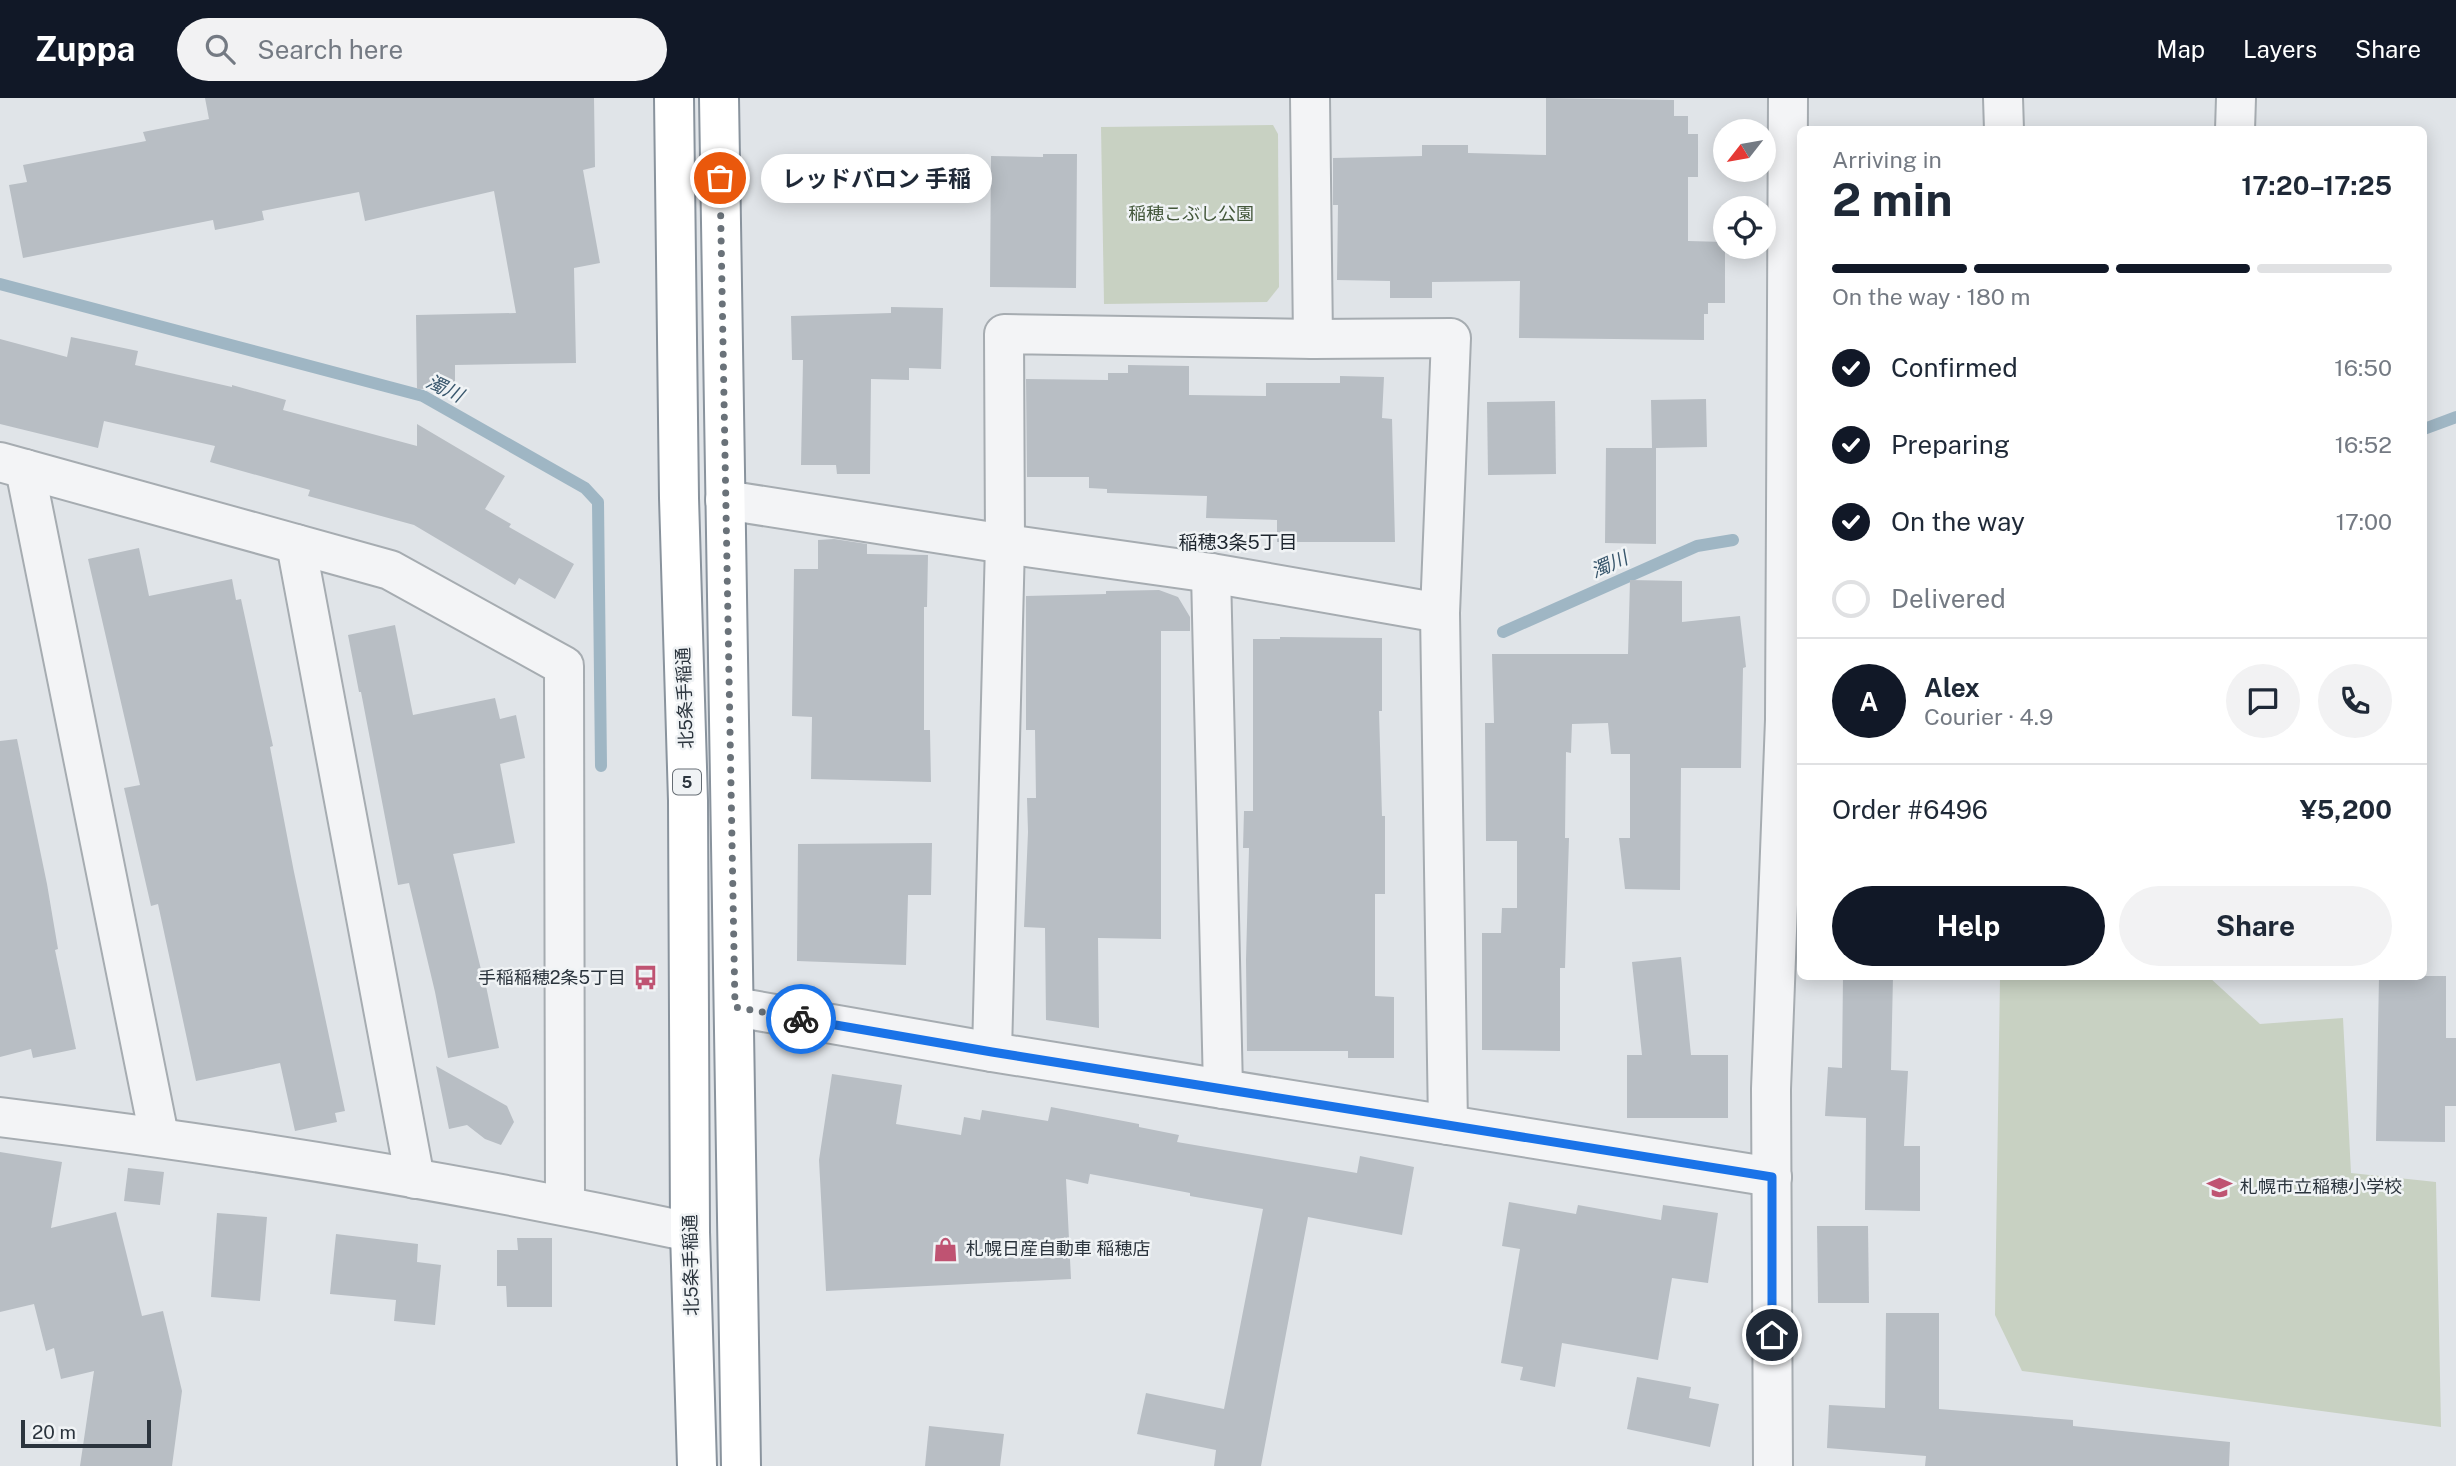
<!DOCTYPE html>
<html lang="en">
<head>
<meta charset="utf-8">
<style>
	:root { --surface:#fff; --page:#f2f2f3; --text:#1f2937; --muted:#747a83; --line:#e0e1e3; --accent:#111827 }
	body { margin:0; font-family:"Public Sans","Noto Sans JP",sans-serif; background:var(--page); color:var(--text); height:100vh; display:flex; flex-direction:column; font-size:26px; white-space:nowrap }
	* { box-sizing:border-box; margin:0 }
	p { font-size:23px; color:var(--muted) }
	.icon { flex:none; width:38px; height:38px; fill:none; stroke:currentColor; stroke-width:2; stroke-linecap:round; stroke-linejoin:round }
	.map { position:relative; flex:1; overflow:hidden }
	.drawer { position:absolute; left:1797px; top:28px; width:630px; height:854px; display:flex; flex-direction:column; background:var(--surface); border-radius:10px; box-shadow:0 4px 18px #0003 }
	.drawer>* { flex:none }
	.needle { width:46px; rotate:239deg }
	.buttons { position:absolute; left:1713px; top:21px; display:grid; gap:14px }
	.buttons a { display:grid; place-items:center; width:63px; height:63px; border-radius:50%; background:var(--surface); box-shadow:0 4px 18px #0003; font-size:35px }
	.scale { position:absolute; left:21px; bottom:18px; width:130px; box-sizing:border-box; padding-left:7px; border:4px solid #2b343d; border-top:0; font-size:19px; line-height:24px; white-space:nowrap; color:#2b343d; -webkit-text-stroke:5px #f0f3f5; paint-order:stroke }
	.pin { position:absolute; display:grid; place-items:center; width:60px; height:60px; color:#fff; margin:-30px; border:4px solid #fff; border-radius:50%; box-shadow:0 2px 7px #0007 }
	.courier { position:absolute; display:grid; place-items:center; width:70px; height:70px; margin:-35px; border:5px solid #1a73e8; border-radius:50%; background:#fff; color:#222; box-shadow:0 2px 9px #0007 }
	.bubble { position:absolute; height:49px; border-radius:24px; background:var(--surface); box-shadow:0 4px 18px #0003; font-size:23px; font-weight:700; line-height:49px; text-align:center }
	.headline em { font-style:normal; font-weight:700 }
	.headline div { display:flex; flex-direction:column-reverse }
	.headline { display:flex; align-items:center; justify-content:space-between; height:119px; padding:0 35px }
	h1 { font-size:46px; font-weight:700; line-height:52px }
	.bar { display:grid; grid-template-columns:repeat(4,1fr); gap:10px 7px; align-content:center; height:84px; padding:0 35px }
	.bar i { height:9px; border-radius:5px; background:var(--line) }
	.bar .selected { background:var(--accent) }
	.bar p { grid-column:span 4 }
	.line { display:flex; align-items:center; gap:18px; padding:0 35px; border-top:2px solid var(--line) }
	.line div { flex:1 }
	.round { display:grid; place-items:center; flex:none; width:74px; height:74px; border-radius:37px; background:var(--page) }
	ol { padding:0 35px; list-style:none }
	li { display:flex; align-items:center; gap:21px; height:77px }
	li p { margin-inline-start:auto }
	li .icon { padding:7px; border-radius:50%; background:var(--accent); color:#fff; stroke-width:4 }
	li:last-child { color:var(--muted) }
	li i { width:38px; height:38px; border:4px solid var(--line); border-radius:50% }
	.cta { display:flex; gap:14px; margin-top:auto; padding:14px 35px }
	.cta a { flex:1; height:80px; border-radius:42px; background:var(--accent); color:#fff; font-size:28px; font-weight:700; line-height:80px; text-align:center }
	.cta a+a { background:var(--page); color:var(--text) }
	header { display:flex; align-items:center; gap:42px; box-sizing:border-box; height:98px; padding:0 35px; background:var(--accent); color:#fff }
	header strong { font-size:33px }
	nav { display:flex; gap:38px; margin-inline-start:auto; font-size:24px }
	.search { width:490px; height:63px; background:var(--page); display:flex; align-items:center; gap:18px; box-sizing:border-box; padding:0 24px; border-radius:38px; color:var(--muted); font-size:26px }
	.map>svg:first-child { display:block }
	.green { fill:#c8d1c2 }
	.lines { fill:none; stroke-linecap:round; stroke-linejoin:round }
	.stream { stroke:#9fb6c4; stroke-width:12 }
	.building { fill:#b8bec4 }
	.minor-casing { stroke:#a6acb1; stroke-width:42 }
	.tertiary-casing { stroke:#a6acb1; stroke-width:42 }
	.trunk-casing { stroke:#89939d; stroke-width:42 }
	.minor { stroke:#f3f4f6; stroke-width:38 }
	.tertiary { stroke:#f3f4f6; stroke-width:38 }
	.trunk { stroke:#fff; stroke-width:38 }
	.done { stroke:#6a7279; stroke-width:7; stroke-dasharray:0 12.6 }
	.route { stroke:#1a73e8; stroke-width:9 }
	.labels { text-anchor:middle; stroke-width:5; stroke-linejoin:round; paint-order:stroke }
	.shield { fill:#f0f3f5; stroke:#666d74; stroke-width:2 }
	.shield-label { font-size:16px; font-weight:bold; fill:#2b343d }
	.park-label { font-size:18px; fill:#43573a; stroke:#f0f3f5 }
	.street-label { font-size:18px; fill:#2b343d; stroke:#f0f3f5 }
	.poi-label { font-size:18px; fill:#2b343d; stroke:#f0f3f5; text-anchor:start }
	.water-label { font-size:19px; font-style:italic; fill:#39576d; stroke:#f0f3f5 }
	.neighbourhood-label { font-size:19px; fill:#1d252e; stroke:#f0f3f5 }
</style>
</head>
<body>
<header>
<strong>Zuppa</strong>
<div class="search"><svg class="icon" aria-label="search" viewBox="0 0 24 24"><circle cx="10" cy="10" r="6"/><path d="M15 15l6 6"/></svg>Search here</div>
<nav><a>Map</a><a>Layers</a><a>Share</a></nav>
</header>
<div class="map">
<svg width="2456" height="1368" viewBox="0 0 2456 1368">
	<rect width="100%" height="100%" fill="#e0e4e8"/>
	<g class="green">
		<path d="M1273,27L1278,36L1279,189L1267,204L1104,206L1101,29Z"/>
		<path d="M2000,879H2209L2260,926L2343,920L2351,1075L2436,1084L2441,1329L2022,1273L1995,1217Z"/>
	</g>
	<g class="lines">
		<g class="stream">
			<path d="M0,186L423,298L585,390L598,404L601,668"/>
			<path d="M2424,331L2456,319"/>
			<path d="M1503,534L1697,448L1733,442"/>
		</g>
	</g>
	<g class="building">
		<path d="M205,0H594L595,69L583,72L600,165L574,170L576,265L455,267V290L417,291L416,217L516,215L494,93L365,123L359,94L262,113L264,122L215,132L213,122L23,160L9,87L27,84L23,67L146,43L143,34L209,21Z"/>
		<path d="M1546,0L1674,2V18H1688V36H1698V79H1688V143L1725,144V205H1708V216H1704V242L1519,240L1520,183L1432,184V200H1390V183L1337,182L1338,107H1333V60L1422,58V47H1468V55L1546,57Z"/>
		<path d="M1043,56H1077L1076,190L990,189L991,58L1043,59Z"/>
		<path d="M891,209L943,210L941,271L909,270V282L871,281L870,376H837L836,367H801L803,262H792L791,218L891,215Z"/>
		<path d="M71,239L138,253L135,267L232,289V287L286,302L283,312L417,348V326L505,378L485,411L511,426L509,429L574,466L555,501L519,480L515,487L414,427L308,398L310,392L210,364L215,348L104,323L98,350L0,326V241L67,259Z"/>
		<path d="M1128,267L1189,268V297L1266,298V285H1340V278L1384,279L1382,320L1392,321L1395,444H1277V422L1206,420L1207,398L1107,395V391L1089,390V379H1027L1026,281L1108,282V275H1128Z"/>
		<path d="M1706,301L1707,349L1656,350V446L1605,445L1606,350H1652L1651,302Z"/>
		<path d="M1555,303L1556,376L1488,377L1487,304Z"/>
		<path d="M834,441L867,446V456L928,457L927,509H924V632H930L931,684L811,681L812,619L792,618L794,471H818V442Z"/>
		<path d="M139,450L149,498L232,481L236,502L241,501L273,648L270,649L294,774L345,1013L335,1015L337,1024L295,1033L280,965L196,983L158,806L151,808L124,690L140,687L88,461Z"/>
		<path d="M1630,482L1682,483V524L1740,518L1746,569L1743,570L1741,670H1681L1680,792L1625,791L1619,740H1630V656H1611L1608,625L1572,626L1571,655L1566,654L1565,740H1569L1565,870H1560V953L1482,952V835H1501L1502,810H1517V743H1486L1485,625H1494L1492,556H1628Z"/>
		<path d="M1159,492L1178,499L1190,519V533H1161V841L1098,840L1099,930L1046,922L1045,830L1024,829L1028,734L1027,700H1036L1035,632H1026V498L1106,496V493Z"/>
		<path d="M395,527L413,617L495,600L500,621L516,617L525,660L500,666L515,745L453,756L485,888H486L499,950L448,960L435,894L409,785L398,787L361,594H359L348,537Z"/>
		<path d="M1280,539L1382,540V613H1379L1382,718H1385V796H1375V898L1394,899V960H1348V953H1247L1246,862L1249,750H1243L1244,713H1253V541H1280Z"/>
		<path d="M17,641L47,786L58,851L55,852L76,951L33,960L31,951L0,959V643Z"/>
		<path d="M932,745L931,797H908L906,867L797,863L798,746Z"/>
		<path d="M1681,859L1691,957H1728V1020H1627V957H1642L1632,864Z"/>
		<path d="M1843,878H1893L1891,972L1908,973L1904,1048H1920V1113L1865,1112L1866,1020L1825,1018L1828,969L1842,970Z"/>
		<path d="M2379,878H2446V940H2456V1008H2445V1044L2376,1043Z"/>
		<path d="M436,968L507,1008L514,1024L501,1047L485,1041L467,1027L449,1031Z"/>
		<path d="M832,976L902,987L896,1026L961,1037L964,1019L980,1022L982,1012L1048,1023L1051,1009L1139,1026V1029L1179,1037L1177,1044L1357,1075L1360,1058L1414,1069L1402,1137L1308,1119L1261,1368H1214L1216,1352L1137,1336L1146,1295L1224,1311L1263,1111L1190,1098V1095L1090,1076L1088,1086L1066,1081L1071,1181L826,1193L819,1062Z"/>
		<path d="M0,1054L62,1064L51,1130L116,1114L142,1218L163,1213L182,1293L172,1368H80L94,1273L61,1281L54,1250L46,1253L34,1206L0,1214Z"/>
		<path d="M128,1070L164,1074L160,1107L124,1103Z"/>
		<path d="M1509,1104L1576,1116L1578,1107L1661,1122L1663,1107L1718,1115L1708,1185L1672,1180L1658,1262L1562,1245L1555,1289L1520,1282L1523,1269L1501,1265L1520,1151L1502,1148Z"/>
		<path d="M217,1115L267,1119L260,1203L211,1199Z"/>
		<path d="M1817,1128H1868L1869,1205H1818Z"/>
		<path d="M336,1136L418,1146L417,1164L441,1167L435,1227L394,1223L396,1202L330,1196Z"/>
		<path d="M517,1140H552V1209H507L506,1188H497V1152H518Z"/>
		<path d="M1886,1215H1939V1311L2073,1322V1328L2230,1344L2229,1368H1925L1926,1358L1827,1350L1829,1307L1885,1310Z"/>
		<path d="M1637,1279L1691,1289L1689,1300L1719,1306L1710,1349L1627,1331Z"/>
		<path d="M929,1328L1004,1336L1000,1368H925Z"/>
	</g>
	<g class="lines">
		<defs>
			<g id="minor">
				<path d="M1310,0L1313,241"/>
				<path d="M2003,0L2004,32"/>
				<path d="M2235,32L2236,0"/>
				<path d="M0,364L390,472L564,568L565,1107"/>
				<path d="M25,371L159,1038"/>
				<path d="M725,402L1005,446L1211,475L1440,515"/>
				<path d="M296,446L415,1081"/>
				<path d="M1211,475L1223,991"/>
				<path d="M1785,622L1788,0"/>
				<path d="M735,909L992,954L1772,1079"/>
				<path d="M992,954L1005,446L1004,236L1313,241L1451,240L1440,515L1448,1027"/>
				<path d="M0,1019C231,1047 462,1085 690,1134"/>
			</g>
			<path id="tertiary" d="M1773,1368L1771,991L1785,622"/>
			<g id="trunk">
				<path d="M674,0L679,400L688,703L690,1134L697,1368"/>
				<path d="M719,0L741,1368"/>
			</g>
		</defs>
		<use href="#minor" class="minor-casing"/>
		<use href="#tertiary" class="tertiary-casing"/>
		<use href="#trunk" class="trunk-casing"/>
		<use href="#minor" class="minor"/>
		<use href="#tertiary" class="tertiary"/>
		<use href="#trunk" class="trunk"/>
	</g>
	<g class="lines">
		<path class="done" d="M720,80L735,909L801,921"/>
		<path class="route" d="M801,921L992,954L1772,1079V1237"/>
	</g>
	<defs>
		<symbol id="bus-bare" viewBox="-9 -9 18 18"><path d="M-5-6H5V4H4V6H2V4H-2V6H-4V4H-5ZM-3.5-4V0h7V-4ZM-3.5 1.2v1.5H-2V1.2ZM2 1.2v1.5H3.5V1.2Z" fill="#bf5372" stroke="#f0f3f5" stroke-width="2.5" paint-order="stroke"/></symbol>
		<symbol id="school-bare" viewBox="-9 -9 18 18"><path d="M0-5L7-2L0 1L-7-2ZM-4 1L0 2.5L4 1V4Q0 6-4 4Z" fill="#bf5372" stroke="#f0f3f5" stroke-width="2.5" paint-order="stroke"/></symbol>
		<symbol id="shop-bare" viewBox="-9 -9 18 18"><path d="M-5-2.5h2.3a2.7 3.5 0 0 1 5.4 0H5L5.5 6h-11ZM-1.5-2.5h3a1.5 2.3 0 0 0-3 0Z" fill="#bf5372" stroke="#f0f3f5" stroke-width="2.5" paint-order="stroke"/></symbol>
	</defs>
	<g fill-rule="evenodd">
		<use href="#bus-bare" x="628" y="862" width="35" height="35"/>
		<use href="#school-bare" x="2202" y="1072" width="35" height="35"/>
		<use href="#shop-bare" x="928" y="1134" width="35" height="35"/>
	</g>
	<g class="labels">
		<rect class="shield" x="673" y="671.5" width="28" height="25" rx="5"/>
		<g class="shield-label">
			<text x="687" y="690">5</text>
		</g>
		<g class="park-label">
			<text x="1191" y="122">稲穂こぶし公園</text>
		</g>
		<g class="street-label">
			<text transform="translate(685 600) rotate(-92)" y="6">北5条手稲通</text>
			<text transform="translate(691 1167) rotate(-91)" y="6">北5条手稲通</text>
		</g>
		<g class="poi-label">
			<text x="626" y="886" text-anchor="end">手稲稲穂2条5丁目</text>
			<text x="2240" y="1095">札幌市立稲穂小学校</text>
			<text x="966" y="1157">札幌日産自動車 稲穂店</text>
		</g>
		<g class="water-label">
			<text transform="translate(445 290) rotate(26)" y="7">濁川</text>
			<text transform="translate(1609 466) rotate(-24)" y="7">濁川</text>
		</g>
		<g class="neighbourhood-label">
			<text x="1238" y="451">稲穂3条5丁目</text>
		</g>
	</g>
</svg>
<div class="buttons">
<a><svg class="needle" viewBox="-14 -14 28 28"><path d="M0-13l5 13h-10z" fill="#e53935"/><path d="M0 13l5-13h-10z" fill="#747a83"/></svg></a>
<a><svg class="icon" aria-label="locate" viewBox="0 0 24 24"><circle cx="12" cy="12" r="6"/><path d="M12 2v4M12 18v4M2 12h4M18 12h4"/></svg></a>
</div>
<div class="scale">20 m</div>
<div class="pin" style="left:720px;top:80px;background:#ea580c"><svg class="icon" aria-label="bag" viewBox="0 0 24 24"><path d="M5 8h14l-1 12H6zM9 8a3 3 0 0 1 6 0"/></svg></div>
<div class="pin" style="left:1772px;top:1237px;background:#1f2937"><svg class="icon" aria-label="home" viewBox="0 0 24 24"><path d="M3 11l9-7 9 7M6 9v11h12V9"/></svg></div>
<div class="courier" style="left:801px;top:921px"><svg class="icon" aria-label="bike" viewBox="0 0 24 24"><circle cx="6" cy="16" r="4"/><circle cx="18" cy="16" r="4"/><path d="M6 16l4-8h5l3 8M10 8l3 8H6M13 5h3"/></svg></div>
<div class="bubble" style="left:761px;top:56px;width:231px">レッドバロン 手稲</div>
<section class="drawer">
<div class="headline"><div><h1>2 min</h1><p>Arriving in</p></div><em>17:20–17:25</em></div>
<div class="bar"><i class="selected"></i><i class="selected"></i><i class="selected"></i><i></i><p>On the way · 180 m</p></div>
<ol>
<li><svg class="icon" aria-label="check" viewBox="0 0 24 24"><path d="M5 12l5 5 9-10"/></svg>Confirmed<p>16:50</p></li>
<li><svg class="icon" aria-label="check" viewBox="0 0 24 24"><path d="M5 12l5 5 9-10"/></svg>Preparing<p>16:52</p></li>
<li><svg class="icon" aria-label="check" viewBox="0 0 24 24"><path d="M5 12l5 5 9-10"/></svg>On the way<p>17:00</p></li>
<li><i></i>Delivered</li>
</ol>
<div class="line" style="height:126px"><b class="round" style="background:var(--accent);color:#fff">A</b><div><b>Alex</b><p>Courier · 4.9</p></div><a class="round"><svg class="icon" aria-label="chat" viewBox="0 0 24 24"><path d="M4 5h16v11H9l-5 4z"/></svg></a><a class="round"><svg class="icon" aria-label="phone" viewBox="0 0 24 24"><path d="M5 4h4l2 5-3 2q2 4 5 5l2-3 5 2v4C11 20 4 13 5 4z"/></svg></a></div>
<div class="line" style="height:91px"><div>Order #6496</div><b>¥5,200</b></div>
<div class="cta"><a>Help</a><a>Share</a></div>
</section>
</div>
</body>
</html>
